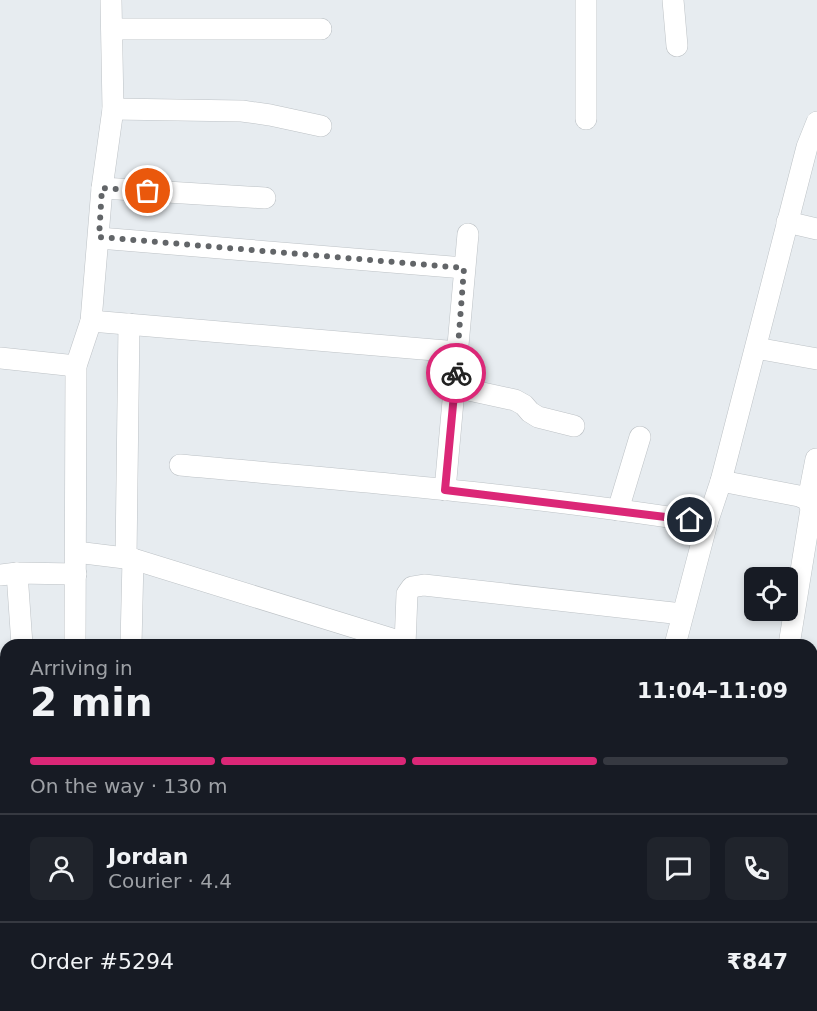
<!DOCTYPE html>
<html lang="en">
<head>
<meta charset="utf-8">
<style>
	:root { --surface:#171b24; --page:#20242c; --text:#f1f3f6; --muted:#9ea1a6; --line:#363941; --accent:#db2777 }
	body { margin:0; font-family:"DejaVu Sans",sans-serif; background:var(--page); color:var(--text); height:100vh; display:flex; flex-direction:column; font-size:22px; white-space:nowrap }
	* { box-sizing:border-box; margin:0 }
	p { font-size:20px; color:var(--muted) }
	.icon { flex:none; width:33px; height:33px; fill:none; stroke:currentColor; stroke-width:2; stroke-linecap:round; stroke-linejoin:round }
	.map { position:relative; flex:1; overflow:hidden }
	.sheet { position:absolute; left:0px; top:639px; width:818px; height:372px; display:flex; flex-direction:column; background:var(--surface); border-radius:18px 18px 0 0; box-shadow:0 3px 9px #0003 }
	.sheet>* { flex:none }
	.buttons { position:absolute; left:744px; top:567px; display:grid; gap:12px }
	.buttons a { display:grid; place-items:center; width:54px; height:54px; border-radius:9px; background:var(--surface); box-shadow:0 3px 9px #0003; font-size:30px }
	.pin { position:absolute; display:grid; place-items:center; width:51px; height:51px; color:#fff; margin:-26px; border:3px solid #fff; border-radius:50%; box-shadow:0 2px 6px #0007 }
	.courier { position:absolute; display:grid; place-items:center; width:60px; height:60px; margin:-30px; border:4px solid #db2777; border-radius:50%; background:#fff; color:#222; box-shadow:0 2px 8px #0007 }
	.head em { font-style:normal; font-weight:600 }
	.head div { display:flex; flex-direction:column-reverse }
	.head { display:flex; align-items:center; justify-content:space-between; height:102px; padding:0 30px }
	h1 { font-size:39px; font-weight:600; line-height:45px }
	.bar { display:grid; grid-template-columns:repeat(4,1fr); gap:9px 6px; align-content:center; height:72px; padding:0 30px }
	.bar i { height:8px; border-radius:4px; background:var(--line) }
	.bar .current { background:var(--accent) }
	.bar p { grid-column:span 4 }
	.line { display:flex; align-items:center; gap:15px; padding:0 30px; border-top:2px solid var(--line) }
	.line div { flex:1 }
	.round { display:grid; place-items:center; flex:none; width:63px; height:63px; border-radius:9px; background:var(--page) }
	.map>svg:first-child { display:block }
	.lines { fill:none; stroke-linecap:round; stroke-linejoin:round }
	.minor-casing { stroke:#bdc2c6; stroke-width:22 }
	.minor { stroke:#fff; stroke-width:21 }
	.done { stroke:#626568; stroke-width:6; stroke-dasharray:0 10.8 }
	.route { stroke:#db2777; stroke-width:8 }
</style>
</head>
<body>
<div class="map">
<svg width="817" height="1011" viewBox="0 0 817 1011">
	<rect width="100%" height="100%" fill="#e7ecf0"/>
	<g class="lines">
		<defs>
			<g id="minor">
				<path d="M586,0V119"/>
				<path d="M673,0L677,46"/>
				<path d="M112,29H321"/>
				<path d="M113,109L242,111L270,115L321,126"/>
				<path d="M102,188L265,198"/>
				<path d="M787,222L817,229"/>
				<path d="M99,238L464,268"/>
				<path d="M91,321L458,352"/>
				<path d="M756,348L817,359"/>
				<path d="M0,358L76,366"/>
				<path d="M455,387L515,400L524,405L530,412L538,417L574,426"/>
				<path d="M180,465C356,481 533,495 707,523"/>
				<path d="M721,481L799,496L808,500L811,509L789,645"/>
				<path d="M445,490L468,234"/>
				<path d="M808,500L816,459"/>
				<path d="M618,510L640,437"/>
				<path d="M76,552L133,559L405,643"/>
				<path d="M126,558L129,324"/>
				<path d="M17,573L22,645"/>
				<path d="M0,575L17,573L76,574"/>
				<path d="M75,645L76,366L91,321L102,188L113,109L111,0"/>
				<path d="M131,645L133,559"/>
				<path d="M405,645L407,594L412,587L424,585L682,614"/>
				<path d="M675,645L707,523L721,481L807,147L817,122"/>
				<path d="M812,695L817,694"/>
				<path d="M0,754L6,753"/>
				<path d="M812,856H817"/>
				<path d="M0,907L6,906"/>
				<path d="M812,972H817"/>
				<path d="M584,1005L610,1011"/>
				<path d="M105,1011L121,1005"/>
				<path d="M673,1011L674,1005"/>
			</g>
		</defs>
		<use href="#minor" class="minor-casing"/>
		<use href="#minor" class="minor"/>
	</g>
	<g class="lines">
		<path class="done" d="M148,191L102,188L99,237L464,268L456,373"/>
		<path class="route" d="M456,373L445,490L690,520"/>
	</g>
</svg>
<div class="buttons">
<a><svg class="icon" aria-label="locate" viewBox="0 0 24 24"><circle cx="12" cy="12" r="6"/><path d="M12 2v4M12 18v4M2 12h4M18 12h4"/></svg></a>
</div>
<div class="pin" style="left:148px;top:191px;background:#ea580c"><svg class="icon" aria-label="bag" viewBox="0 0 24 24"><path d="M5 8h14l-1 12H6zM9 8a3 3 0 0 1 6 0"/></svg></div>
<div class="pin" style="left:690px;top:520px;background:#1f2937"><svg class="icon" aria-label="home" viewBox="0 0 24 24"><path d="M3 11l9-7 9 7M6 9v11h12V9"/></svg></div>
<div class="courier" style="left:456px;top:373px"><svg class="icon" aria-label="bike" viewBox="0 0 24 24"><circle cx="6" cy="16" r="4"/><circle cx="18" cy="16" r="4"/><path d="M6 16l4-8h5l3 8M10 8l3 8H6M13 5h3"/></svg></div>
<section class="sheet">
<div class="head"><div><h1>2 min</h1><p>Arriving in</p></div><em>11:04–11:09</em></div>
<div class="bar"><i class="current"></i><i class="current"></i><i class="current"></i><i></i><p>On the way · 130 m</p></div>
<div class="line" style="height:108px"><a class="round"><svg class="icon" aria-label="person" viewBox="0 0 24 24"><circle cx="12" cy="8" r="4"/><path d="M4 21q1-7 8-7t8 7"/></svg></a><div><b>Jordan</b><p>Courier · 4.4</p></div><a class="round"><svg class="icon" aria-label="chat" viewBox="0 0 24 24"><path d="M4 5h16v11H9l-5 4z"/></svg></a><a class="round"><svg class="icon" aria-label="phone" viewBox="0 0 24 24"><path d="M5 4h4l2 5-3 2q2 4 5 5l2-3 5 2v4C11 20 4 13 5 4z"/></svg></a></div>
<div class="line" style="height:78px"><div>Order #5294</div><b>₹847</b></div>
</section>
</div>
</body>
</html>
